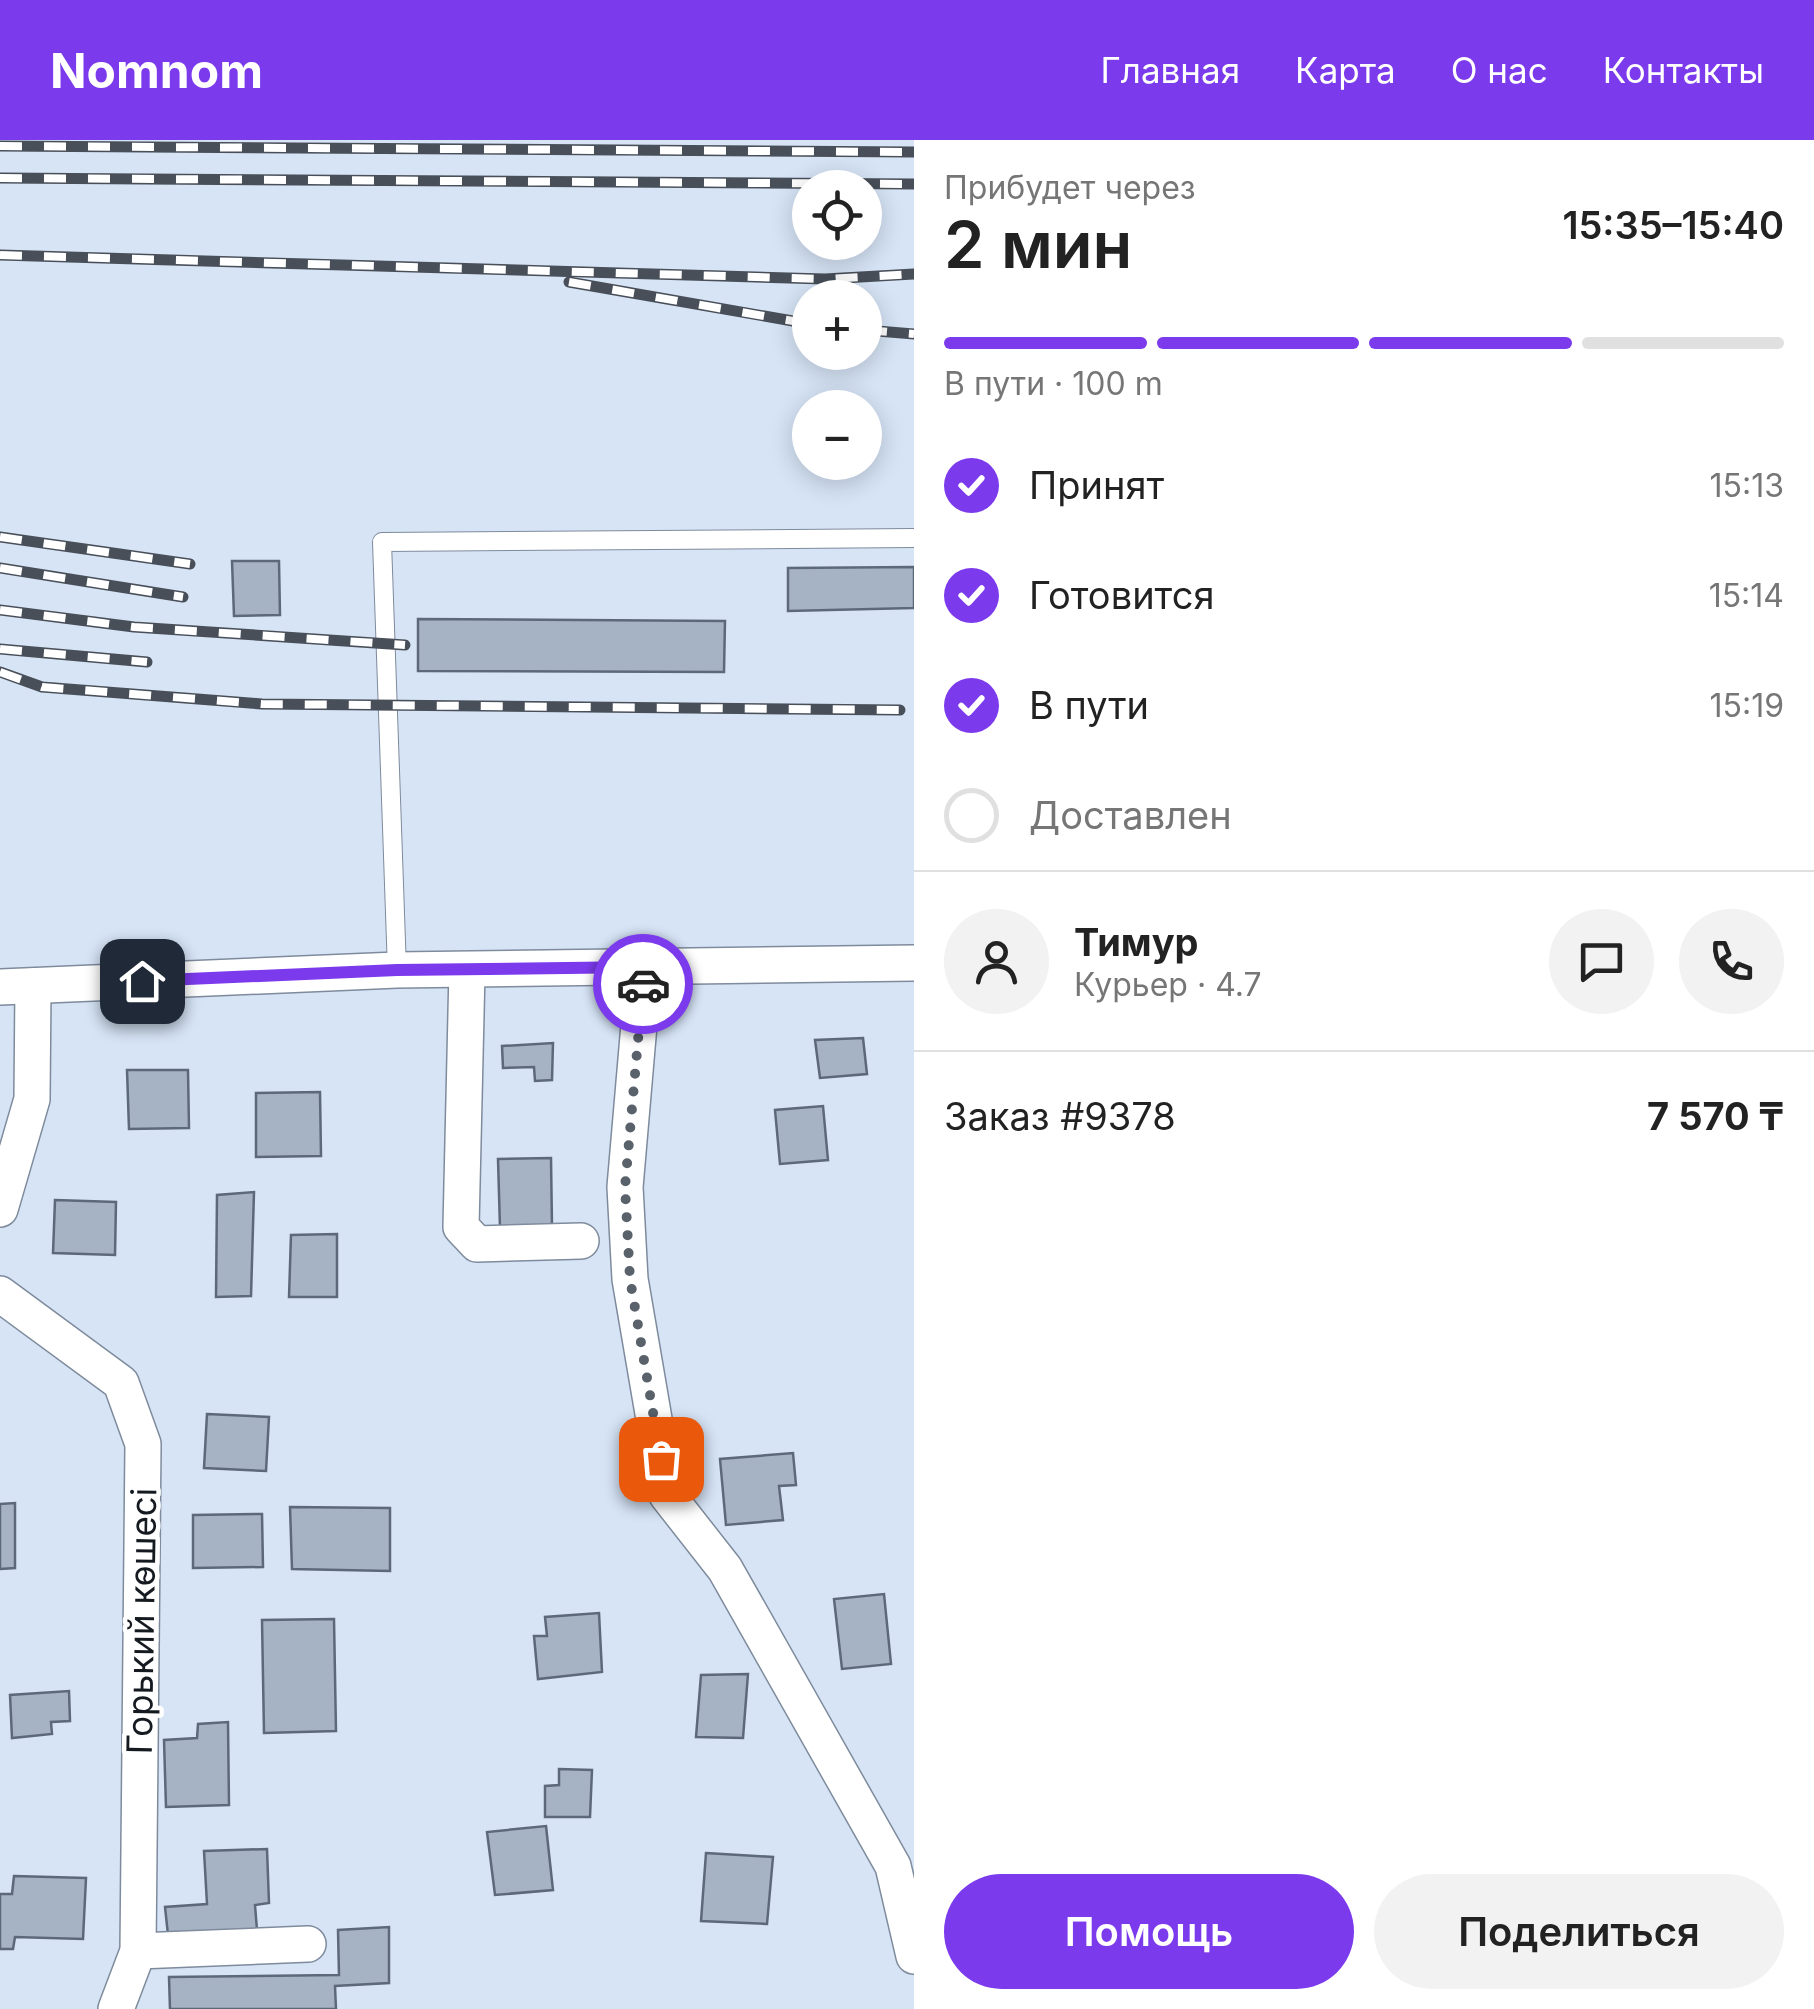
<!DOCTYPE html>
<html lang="ru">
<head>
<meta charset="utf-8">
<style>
	:root { --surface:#fff; --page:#f2f2f2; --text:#222; --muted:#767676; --line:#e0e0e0; --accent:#7c3aed }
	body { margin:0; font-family:Inter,sans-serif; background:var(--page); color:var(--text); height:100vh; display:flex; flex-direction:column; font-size:38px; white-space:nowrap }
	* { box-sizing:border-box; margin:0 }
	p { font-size:32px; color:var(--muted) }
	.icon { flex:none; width:55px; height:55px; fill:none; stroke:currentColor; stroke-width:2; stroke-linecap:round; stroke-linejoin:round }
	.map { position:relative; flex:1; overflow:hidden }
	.sheet { display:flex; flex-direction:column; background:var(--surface); width:900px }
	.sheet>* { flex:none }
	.fabs { position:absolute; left:792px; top:30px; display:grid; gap:20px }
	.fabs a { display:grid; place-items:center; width:90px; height:90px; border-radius:50%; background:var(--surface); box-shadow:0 5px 25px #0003; font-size:50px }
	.pin { position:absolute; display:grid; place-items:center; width:85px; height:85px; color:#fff; margin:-42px; border-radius:20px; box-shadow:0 5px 15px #0006 }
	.courier { position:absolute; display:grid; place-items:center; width:100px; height:100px; margin:-50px; border:8px solid #7c3aed; border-radius:50%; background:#fff; color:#222; box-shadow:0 2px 12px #0007 }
	.overview em { font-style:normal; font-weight:600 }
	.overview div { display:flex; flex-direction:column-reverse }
	.overview { display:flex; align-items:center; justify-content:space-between; height:170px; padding:0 30px }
	h1 { font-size:65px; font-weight:600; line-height:75px }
	.bar { display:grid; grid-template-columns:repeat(4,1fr); gap:15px 10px; align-content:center; height:120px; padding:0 30px }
	.bar i { height:12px; border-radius:8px; background:var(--line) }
	.bar .selected { background:var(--accent) }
	.bar p { grid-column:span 4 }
	.line { display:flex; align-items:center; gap:25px; padding:0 30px; border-top:2px solid var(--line) }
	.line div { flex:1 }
	.round { display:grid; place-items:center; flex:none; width:105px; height:105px; border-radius:52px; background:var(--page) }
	ol { padding:0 30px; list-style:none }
	li { display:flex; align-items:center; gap:30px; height:110px }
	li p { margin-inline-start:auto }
	li .icon { padding:10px; border-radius:50%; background:var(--accent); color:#fff; stroke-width:4 }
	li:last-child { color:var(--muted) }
	li i { width:55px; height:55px; border:5px solid var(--line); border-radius:50% }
	.action { display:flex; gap:20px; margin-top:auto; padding:20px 30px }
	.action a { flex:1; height:115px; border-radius:60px; background:var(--accent); color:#fff; font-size:40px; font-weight:600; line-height:115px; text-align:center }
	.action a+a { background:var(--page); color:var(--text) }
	header { display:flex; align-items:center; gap:60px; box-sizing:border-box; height:140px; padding:0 50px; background:var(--accent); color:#fff }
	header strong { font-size:48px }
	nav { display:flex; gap:55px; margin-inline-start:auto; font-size:35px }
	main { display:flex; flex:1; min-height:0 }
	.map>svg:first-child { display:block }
	.building { fill:#a6b3c5; stroke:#5d6979; stroke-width:2.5 }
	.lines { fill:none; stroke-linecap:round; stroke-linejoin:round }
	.service-casing { stroke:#7e8b9c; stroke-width:20 }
	.minor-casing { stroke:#7e8b9c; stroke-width:38 }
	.service { stroke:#fff; stroke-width:18 }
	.minor { stroke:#fff; stroke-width:35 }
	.rail-casing { stroke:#484f59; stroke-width:11 }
	.rail { stroke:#fff; stroke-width:8; stroke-dasharray:22; stroke-linecap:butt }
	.done { stroke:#59616b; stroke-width:10; stroke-dasharray:0 18 }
	.route { stroke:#7c3aed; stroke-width:12 }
	.labels { text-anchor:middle; stroke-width:9; stroke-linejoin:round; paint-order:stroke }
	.street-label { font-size:35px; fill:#151a20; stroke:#fff }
</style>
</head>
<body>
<header>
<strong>Nomnom</strong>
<nav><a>Главная</a><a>Карта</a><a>О нас</a><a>Контакты</a></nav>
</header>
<main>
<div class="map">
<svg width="914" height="1869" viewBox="0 0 914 1869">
	<rect width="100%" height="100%" fill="#d6e4f6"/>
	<g class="building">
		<path d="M232,421H279L280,475L234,476Z"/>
		<path d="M914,427V468L788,471V428Z"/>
		<path d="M418,479L725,481L724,532L418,531Z"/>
		<path d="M863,898L867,934L820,938L815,900Z"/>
		<path d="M553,903L552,940L535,941L534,927L503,928L502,906Z"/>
		<path d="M127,930H188L189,988L129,989Z"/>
		<path d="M320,952L321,1016L256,1017V953Z"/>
		<path d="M823,966L828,1020L780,1024L775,970Z"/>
		<path d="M551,1018L552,1086L500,1088L498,1019Z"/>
		<path d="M254,1052L251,1156L216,1157L217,1055Z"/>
		<path d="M55,1060L116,1062L115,1115L53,1113Z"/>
		<path d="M337,1094V1157H289L291,1095Z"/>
		<path d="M207,1274L269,1277L266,1331L204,1328Z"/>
		<path d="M793,1313L796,1345L779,1346L783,1380L726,1385L720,1319Z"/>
		<path d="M15,1363V1428L0,1429V1364Z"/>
		<path d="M290,1367L390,1368V1431L292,1429Z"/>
		<path d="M262,1374L263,1427L193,1428V1375Z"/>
		<path d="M884,1454L891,1524L842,1529L834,1459Z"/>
		<path d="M599,1473L602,1532L538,1539L534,1496H547L545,1477Z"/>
		<path d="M334,1479L336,1591L264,1593L262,1480Z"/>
		<path d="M748,1534L743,1598L696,1597L701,1535Z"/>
		<path d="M69,1551L70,1581L51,1582L52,1594L12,1598L10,1555Z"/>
		<path d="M228,1582L229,1665L166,1667L164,1600L197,1598L198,1584Z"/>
		<path d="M559,1629L592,1630L590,1677H545V1646L559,1645Z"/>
		<path d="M546,1686L553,1750L495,1755L487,1692Z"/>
		<path d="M267,1709L269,1763L255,1765L257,1790L168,1795L165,1767L207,1764L204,1711Z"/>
		<path d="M706,1713L773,1717L767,1784L701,1781Z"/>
		<path d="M14,1736L86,1738L83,1799L15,1797L13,1809H0V1754H12Z"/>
		<path d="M389,1787V1843L335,1846L336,1869H170L169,1837L339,1835L338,1790Z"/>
	</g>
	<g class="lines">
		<defs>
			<path id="service" d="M397,830L382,402L914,398"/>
			<g id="minor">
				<path d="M644,827L625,1047L630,1139L667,1355L725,1429L893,1726L914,1816"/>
				<path d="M467,831L461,1087L477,1104L581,1101"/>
				<path d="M0,847L397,830L914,823"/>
				<path d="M0,1069L32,959L33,846"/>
				<path d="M0,1154L121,1243L143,1304L138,1811L116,1869"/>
				<path d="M138,1811L308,1804"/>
			</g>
		</defs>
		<use href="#service" class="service-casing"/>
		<use href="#minor" class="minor-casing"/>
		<use href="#service" class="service"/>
		<use href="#minor" class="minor"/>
		<defs>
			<g id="rail">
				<path d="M0,6L914,12"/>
				<path d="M0,38L914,44"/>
				<path d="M0,115L825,139L914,134"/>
				<path d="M569,142L810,184"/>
				<path d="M865,190L914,194"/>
				<path d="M0,397L190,424"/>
				<path d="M0,428L183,457"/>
				<path d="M0,470L134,487L405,505"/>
				<path d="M0,509L147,522"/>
				<path d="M0,532L42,547L262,564L900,570"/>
			</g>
		</defs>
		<use href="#rail" class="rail-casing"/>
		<use href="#rail" class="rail"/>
	</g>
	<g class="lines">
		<path class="done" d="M643,844L625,1047L630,1139L661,1319"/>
		<path class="route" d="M142,841L397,830L644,827L643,844"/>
	</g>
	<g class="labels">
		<g class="street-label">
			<text transform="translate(142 1481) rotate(-89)" y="12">Горький көшесі</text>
		</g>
	</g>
</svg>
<div class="fabs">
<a><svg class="icon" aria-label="locate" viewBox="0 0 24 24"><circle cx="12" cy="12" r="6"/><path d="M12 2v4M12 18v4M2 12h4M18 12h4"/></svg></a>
<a>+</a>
<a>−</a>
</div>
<div class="pin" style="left:661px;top:1319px;background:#ea580c"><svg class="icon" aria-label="bag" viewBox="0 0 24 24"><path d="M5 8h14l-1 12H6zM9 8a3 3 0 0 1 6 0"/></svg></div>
<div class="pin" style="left:142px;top:841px;background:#1f2937"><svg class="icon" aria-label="home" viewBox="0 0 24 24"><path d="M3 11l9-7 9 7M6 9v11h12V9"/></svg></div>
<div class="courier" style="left:643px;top:844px"><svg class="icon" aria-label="car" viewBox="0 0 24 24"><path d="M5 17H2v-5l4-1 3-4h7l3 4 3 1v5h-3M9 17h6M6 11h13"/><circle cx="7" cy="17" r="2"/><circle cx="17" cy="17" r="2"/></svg></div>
</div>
<section class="sheet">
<div class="overview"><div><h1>2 мин</h1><p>Прибудет через</p></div><em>15:35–15:40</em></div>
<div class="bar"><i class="selected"></i><i class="selected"></i><i class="selected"></i><i></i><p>В пути · 100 m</p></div>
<ol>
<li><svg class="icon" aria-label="check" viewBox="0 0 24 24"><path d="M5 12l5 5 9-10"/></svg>Принят<p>15:13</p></li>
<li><svg class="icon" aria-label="check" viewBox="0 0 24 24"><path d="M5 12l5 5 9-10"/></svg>Готовится<p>15:14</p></li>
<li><svg class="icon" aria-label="check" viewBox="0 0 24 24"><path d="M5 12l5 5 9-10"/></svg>В пути<p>15:19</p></li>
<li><i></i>Доставлен</li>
</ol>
<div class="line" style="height:180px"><a class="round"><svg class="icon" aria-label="person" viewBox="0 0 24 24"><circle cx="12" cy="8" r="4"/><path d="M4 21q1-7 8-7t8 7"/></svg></a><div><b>Тимур</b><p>Курьер · 4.7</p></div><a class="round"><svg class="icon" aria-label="chat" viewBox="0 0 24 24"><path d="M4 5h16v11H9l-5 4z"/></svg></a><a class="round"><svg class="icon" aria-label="phone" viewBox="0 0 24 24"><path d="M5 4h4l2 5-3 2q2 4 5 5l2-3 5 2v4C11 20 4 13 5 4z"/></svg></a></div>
<div class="line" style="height:130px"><div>Заказ #9378</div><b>7 570 ₸</b></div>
<div class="action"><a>Помощь</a><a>Поделиться</a></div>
</section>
</main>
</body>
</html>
